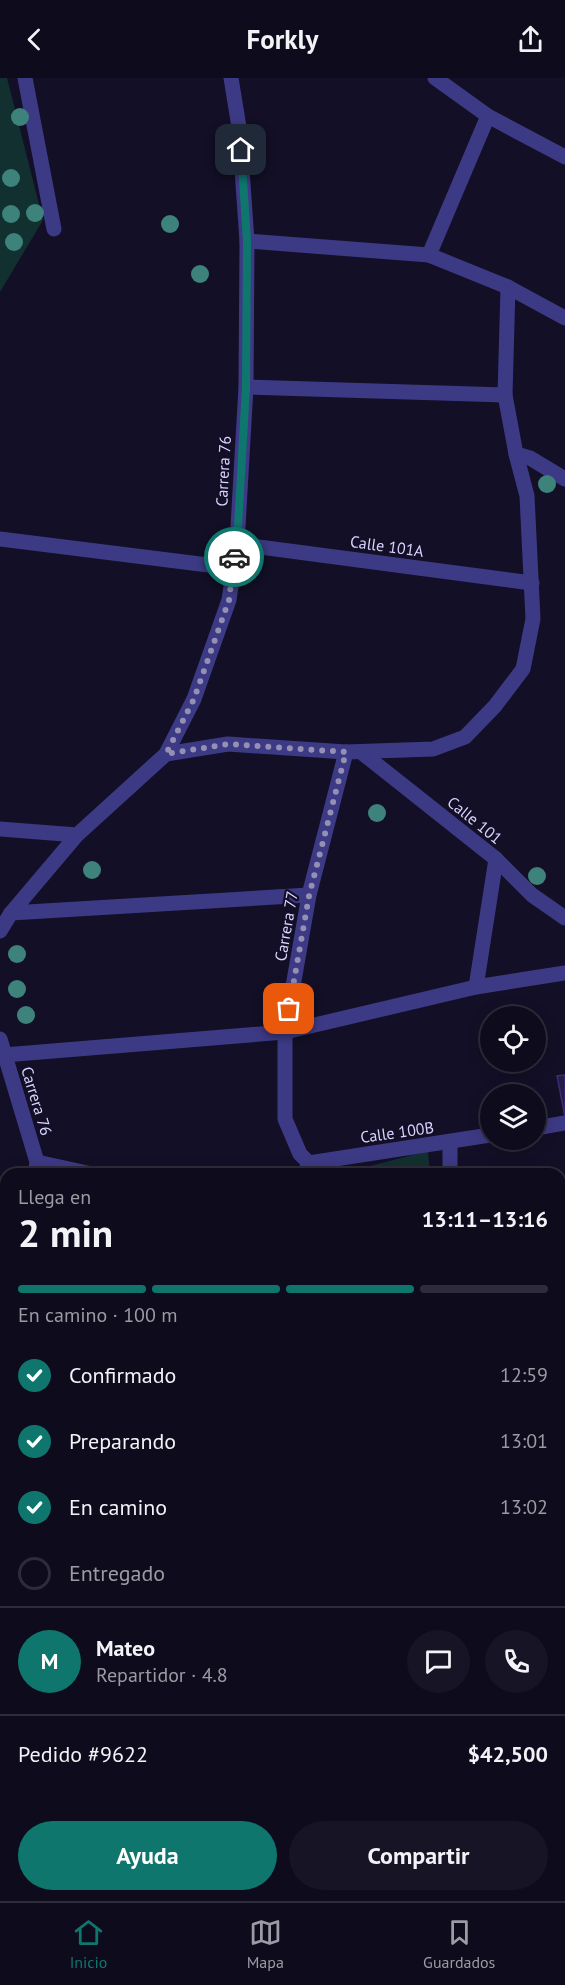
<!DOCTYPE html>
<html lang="es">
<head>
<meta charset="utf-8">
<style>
	:root { --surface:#0e0b1c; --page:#171425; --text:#f1f3f6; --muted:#9b9ba3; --line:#2e2b3b; --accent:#0f766e }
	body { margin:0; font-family:"PT Sans",sans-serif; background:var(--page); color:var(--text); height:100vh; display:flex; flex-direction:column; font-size:22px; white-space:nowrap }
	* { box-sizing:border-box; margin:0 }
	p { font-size:20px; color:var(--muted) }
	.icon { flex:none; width:33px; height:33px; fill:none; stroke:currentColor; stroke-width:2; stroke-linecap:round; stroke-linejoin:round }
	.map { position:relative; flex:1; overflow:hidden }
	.details { position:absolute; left:0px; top:1090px; width:566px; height:734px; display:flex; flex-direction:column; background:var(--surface); border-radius:18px 18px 0 0; box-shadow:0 3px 15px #0003,0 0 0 2px var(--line) }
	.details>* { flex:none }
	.buttons { position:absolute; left:480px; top:928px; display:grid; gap:12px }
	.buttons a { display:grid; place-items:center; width:66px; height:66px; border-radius:50%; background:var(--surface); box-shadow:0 3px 15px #0003,0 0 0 2px var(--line); font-size:30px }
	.pin { position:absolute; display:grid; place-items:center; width:51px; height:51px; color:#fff; margin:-26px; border-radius:12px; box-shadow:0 3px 9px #0006 }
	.courier { position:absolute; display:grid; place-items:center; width:60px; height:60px; margin:-30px; border:4px solid #0f766e; border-radius:50%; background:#fff; color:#222; box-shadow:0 2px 8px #0007 }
	.summary em { font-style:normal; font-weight:700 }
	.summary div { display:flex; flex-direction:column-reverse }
	.summary { display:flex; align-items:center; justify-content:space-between; height:102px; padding:0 18px }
	h1 { font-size:39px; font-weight:700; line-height:45px }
	.bar { display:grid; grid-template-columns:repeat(4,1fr); gap:9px 6px; align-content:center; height:72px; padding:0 18px }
	.bar i { height:8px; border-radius:4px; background:var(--line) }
	.bar .current { background:var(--accent) }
	.bar p { grid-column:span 4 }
	.line { display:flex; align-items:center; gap:15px; padding:0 18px; border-top:2px solid var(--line) }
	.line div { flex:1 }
	.round { display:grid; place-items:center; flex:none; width:63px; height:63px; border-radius:32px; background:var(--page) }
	ol { padding:0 18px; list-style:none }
	li { display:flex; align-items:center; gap:18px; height:66px }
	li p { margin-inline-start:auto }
	li .icon { padding:6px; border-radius:50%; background:var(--accent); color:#fff; stroke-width:4 }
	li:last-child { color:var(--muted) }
	li i { width:33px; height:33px; border:3px solid var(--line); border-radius:50% }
	.action { display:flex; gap:12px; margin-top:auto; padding:12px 18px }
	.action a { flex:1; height:69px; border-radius:36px; background:var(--accent); color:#fff; font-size:24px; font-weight:700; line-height:69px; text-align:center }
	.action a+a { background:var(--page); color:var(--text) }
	header { display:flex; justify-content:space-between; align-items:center; height:78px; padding:0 18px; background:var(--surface); font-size:27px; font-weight:700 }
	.menu { display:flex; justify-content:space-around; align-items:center; height:84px; border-top:2px solid var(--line); background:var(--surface); font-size:16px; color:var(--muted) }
	.menu a { display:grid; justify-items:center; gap:3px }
	.menu .current { color:var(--accent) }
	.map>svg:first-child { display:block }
	.green { fill:#12302f }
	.building { fill:#241b47; stroke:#3b2d73; stroke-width:1.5 }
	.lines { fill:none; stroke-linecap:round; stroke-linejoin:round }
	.minor { stroke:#3d3a85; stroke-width:15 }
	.tree { fill:#3d827b }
	.done { stroke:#948fb3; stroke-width:6; stroke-dasharray:0 10.8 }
	.route { stroke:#0f766e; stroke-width:8 }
	.labels { text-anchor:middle; stroke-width:4.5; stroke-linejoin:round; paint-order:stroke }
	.street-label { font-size:16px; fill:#d9d4ff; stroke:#130f26 }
</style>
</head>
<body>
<header><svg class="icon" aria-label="back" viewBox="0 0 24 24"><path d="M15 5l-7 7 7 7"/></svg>Forkly<svg class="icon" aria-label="share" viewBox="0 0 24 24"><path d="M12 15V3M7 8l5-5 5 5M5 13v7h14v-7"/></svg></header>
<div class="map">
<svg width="565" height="1823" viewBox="0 0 565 1823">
	<rect width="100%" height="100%" fill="#130f26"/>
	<g class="green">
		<path d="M0,0H7L43,142L0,214Z"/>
		<path d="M428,1073L430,1096H339Z"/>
	</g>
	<g class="building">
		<path d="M565,997V1039L557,998Z"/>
		<path d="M565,1206V1237L560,1239V1208Z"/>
	</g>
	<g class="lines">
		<g class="minor">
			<path d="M25,0L54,151"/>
			<path d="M435,0L488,38L565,79"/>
			<path d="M247,163L429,177L508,209L565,240"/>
			<path d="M429,177L488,38"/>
			<path d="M246,309L505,317"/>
			<path d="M516,376L530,380L565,401"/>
			<path d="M0,461L232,490"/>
			<path d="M237,466L532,505"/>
			<path d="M361,674L496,781L532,817L565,840"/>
			<path d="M166,676L228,666L346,674L433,671L465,659L495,628L523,591L533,541L527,418L516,376L505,317L508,209"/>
			<path d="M0,751L77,757"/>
			<path d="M11,835L309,817"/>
			<path d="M0,853L11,835L77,757L166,676L194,621L229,522L237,466L246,309L247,163L239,49L231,0"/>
			<path d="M476,909L496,781"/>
			<path d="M0,961L37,1084L35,1096"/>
			<path d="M4,977L285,954L476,909L565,895"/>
			<path d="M536,1050L565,1045"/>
			<path d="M450,1064V1096"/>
			<path d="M37,1084L92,1096"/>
			<path d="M309,1085L490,1057"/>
			<path d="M304,1096L309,1085L300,1076L285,1041V954L309,817L346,674"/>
			<path d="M560,1180H565"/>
			<path d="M0,1199L6,1198"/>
			<path d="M0,1265L6,1244"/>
			<path d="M0,1338L6,1341"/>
			<path d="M560,1364L565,1366"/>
			<path d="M560,1417L565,1398"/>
			<path d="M0,1495L6,1498"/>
			<path d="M0,1701L6,1704"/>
			<path d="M385,1818L402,1823"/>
			<path d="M42,1823L44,1818"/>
			<path d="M166,1823L167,1818"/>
		</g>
	</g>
	<g class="tree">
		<circle cx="20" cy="39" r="9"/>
		<circle cx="11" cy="100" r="9"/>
		<circle cx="35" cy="135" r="9"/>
		<circle cx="11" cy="136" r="9"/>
		<circle cx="170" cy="146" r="9"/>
		<circle cx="14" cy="164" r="9"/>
		<circle cx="200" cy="196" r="9"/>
		<circle cx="547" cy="406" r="9"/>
		<circle cx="377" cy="735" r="9"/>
		<circle cx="92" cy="792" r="9"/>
		<circle cx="537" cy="798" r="9"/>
		<circle cx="17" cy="876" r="9"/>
		<circle cx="17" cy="911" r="9"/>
		<circle cx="26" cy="937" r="9"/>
	</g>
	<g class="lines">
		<path class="done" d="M234,479L229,522L194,621L166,676L228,666L346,674L309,818L289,931"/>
		<path class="route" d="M234,479L237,466L246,309L247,163L241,72"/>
	</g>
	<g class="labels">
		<g class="street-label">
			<text transform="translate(223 393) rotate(-87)" y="6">Carrera 76</text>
			<text transform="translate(387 468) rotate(8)" y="6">Calle 101A</text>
			<text transform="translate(475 742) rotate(39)" y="6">Calle 101</text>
			<text transform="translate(286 848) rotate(-80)" y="6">Carrera 77</text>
			<text transform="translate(37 1023) rotate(73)" y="6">Carrera 76</text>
			<text transform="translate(397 1054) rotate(-8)" y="6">Calle 100B</text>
		</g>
	</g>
</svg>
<div class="buttons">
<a><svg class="icon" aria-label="locate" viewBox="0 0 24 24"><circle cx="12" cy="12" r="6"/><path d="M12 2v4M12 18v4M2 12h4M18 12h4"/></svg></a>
<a><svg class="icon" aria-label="layers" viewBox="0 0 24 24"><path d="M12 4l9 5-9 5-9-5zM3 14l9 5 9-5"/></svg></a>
</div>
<div class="pin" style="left:289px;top:931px;background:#ea580c"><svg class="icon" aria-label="bag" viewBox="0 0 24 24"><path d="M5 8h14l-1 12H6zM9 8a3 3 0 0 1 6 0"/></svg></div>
<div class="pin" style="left:241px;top:72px;background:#1f2937"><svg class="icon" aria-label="home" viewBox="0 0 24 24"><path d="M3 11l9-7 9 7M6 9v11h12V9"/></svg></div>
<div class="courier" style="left:234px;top:479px"><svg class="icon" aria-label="car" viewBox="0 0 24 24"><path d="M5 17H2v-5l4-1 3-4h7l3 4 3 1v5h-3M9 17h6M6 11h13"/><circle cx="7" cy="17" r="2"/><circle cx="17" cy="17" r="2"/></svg></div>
<section class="details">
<div class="summary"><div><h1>2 min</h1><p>Llega en</p></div><em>13:11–13:16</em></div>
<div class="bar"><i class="current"></i><i class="current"></i><i class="current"></i><i></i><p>En camino · 100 m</p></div>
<ol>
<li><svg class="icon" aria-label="check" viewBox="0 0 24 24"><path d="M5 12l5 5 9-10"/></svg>Confirmado<p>12:59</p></li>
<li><svg class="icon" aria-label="check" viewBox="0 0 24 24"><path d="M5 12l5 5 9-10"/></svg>Preparando<p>13:01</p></li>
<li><svg class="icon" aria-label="check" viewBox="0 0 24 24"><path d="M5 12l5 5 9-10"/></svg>En camino<p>13:02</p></li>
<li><i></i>Entregado</li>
</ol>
<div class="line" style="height:108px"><b class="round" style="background:var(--accent);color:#fff">M</b><div><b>Mateo</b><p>Repartidor · 4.8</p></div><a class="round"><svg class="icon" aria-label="chat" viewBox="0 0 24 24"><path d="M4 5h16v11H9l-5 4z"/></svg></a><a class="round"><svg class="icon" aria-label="phone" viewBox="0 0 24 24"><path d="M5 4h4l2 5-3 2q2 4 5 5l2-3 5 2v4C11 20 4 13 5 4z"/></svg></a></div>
<div class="line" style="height:78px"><div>Pedido #9622</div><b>$42,500</b></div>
<div class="action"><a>Ayuda</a><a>Compartir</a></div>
</section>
</div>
<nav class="menu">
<a class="current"><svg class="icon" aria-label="home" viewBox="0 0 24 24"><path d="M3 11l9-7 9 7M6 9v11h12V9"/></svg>Inicio</a>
<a><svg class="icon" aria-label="map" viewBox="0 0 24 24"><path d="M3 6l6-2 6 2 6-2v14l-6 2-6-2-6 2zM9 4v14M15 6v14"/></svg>Mapa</a>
<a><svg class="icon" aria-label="saved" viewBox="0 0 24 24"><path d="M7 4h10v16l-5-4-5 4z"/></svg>Guardados</a>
</nav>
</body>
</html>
